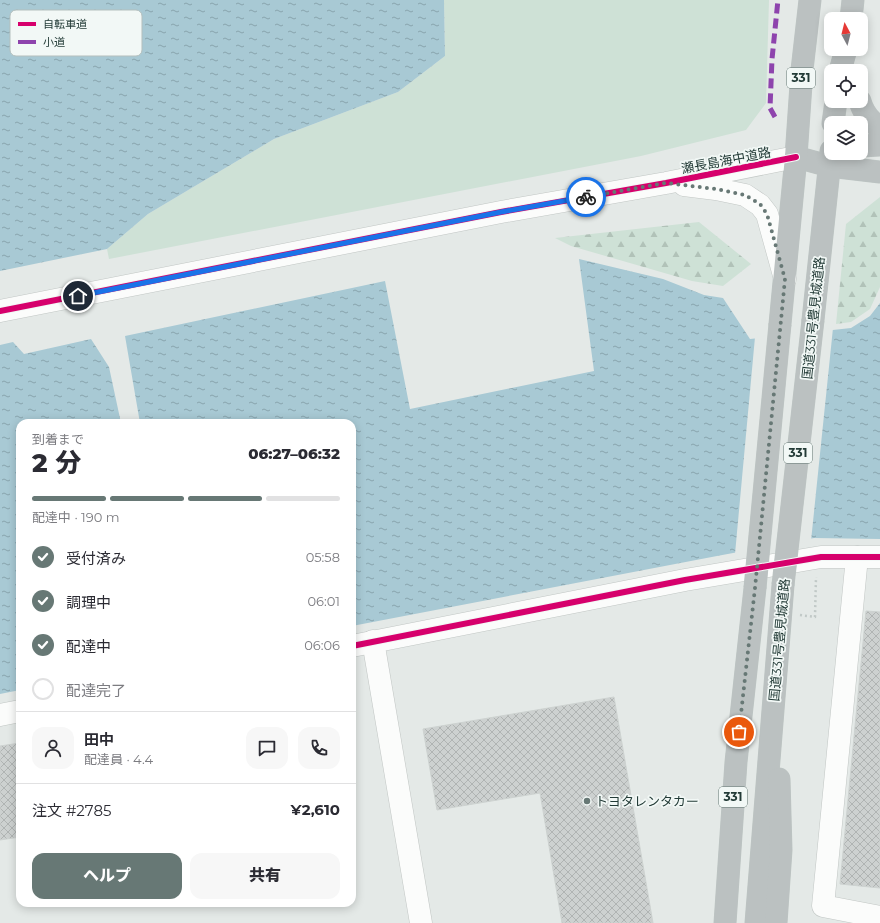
<!DOCTYPE html>
<html lang="ja">
<head>
<meta charset="utf-8">
<style>
	:root { --surface:#fff; --page:#f7f7f7; --text:#2b2b33; --muted:#7c7c81; --line:#e1e1e2; --accent:#677875 }
	body { margin:0; font-family:Montserrat,"Noto Sans JP",sans-serif; background:var(--page); color:var(--text); height:100vh; display:flex; flex-direction:column; font-size:15px; white-space:nowrap }
	* { box-sizing:border-box; margin:0 }
	p { font-size:13px; color:var(--muted) }
	.icon { flex:none; width:22px; height:22px; fill:none; stroke:currentColor; stroke-width:2; stroke-linecap:round; stroke-linejoin:round }
	.map { position:relative; flex:1; overflow:hidden }
	.details { position:absolute; left:16px; top:419px; width:340px; height:488px; display:flex; flex-direction:column; background:var(--surface); border-radius:12px; box-shadow:0 2px 10px #0003 }
	.details>* { flex:none }
	.needle { width:26px; rotate:353deg }
	.buttons { position:absolute; left:824px; top:12px; display:grid; gap:8px }
	.buttons a { display:grid; place-items:center; width:44px; height:44px; border-radius:8px; background:var(--surface); box-shadow:0 2px 10px #0003; font-size:20px }
	.pin { position:absolute; display:grid; place-items:center; width:34px; height:34px; color:#fff; margin:-17px; border:2px solid #fff; border-radius:50%; box-shadow:0 1px 4px #0007 }
	.courier { position:absolute; display:grid; place-items:center; width:40px; height:40px; margin:-20px; border:3px solid #1a73e8; border-radius:50%; background:#fff; color:#222; box-shadow:0 1px 5px #0007 }
	.overview em { font-style:normal; font-weight:800 }
	.overview div { display:flex; flex-direction:column-reverse }
	.overview { display:flex; align-items:center; justify-content:space-between; height:68px; padding:0 16px }
	h1 { font-size:26px; font-weight:800; line-height:30px }
	.bar { display:grid; grid-template-columns:repeat(4,1fr); gap:6px 4px; align-content:center; height:48px; padding:0 16px }
	.bar i { height:5px; border-radius:3px; background:var(--line) }
	.bar .active { background:var(--accent) }
	.bar p { grid-column:span 4 }
	.line { display:flex; align-items:center; gap:10px; padding:0 16px; border-top:1px solid var(--line) }
	.line div { flex:1 }
	.round { display:grid; place-items:center; flex:none; width:42px; height:42px; border-radius:12px; background:var(--page) }
	ol { padding:0 16px; list-style:none }
	li { display:flex; align-items:center; gap:12px; height:44px }
	li p { margin-inline-start:auto }
	li .icon { padding:4px; border-radius:50%; background:var(--accent); color:#fff; stroke-width:4 }
	li:last-child { color:var(--muted) }
	li i { width:22px; height:22px; border:2px solid var(--line); border-radius:50% }
	.button { display:flex; gap:8px; margin-top:auto; padding:8px 16px }
	.button a { flex:1; height:46px; border-radius:12px; background:var(--accent); color:#fff; font-size:16px; font-weight:800; line-height:46px; text-align:center }
	.button a+a { background:var(--page); color:var(--text) }
	.map>svg:first-child { display:block }
	.grass { fill:#cee1d6 }
	.forest { fill:url(#forest-firs) }
	.water { fill:url(#water-ripples) }
	.pier { fill:#e4e9e7 }
	.building { fill:url(#building-cross-hatch); stroke:#cdd2d0 }
	.lines { fill:none; stroke-linecap:round; stroke-linejoin:round }
	.minor-casing { stroke:#c1c6c4; stroke-width:23 }
	.highway-casing { stroke:#bdc5c3; stroke-width:23 }
	.path { stroke:#c1c9c7; stroke-width:2.5; stroke-dasharray:2 3; stroke-linecap:butt }
	.minor { stroke:#fbfcfb; stroke-width:22 }
	.highway { stroke:#bbc1c1; stroke-width:22 }
	.highway-bridge-casing { stroke:#bdc5c3; stroke-width:23; stroke-linecap:butt }
	.highway-bridge { stroke:#bbc1c1; stroke-width:22 }
	.quiet { stroke:#8e44ad; stroke-width:5; stroke-dasharray:10 5; stroke-linecap:butt }
	.cycleway-casing { stroke:#f2f8f6; stroke-width:8 }
	.cycleway { stroke:#d6006c; stroke-width:6 }
	.done { stroke:#677875; stroke-width:4; stroke-dasharray:0 7.2 }
	.route { stroke:#1a73e8; stroke-width:5 }
	.poi-dot { fill:#677875; stroke:#f2f8f6; stroke-width:1.5 }
	.labels { text-anchor:middle; stroke-width:3.5; stroke-linejoin:round; paint-order:stroke }
	.shield { fill:#f2f8f6; stroke:#617470; stroke-width:1 }
	.shield-label { font-size:12px; font-weight:bold; fill:#233b37 }
	.street-label { font-size:13px; fill:#233b37; stroke:#f2f8f6 }
	.poi-label { font-size:13px; fill:#233b37; stroke:#f2f8f6; text-anchor:start }
	.key { fill:#f2f8f6; stroke:#b4bfbd; stroke-width:1 }
	.key-label { font-size:11px; fill:#233b37 }
</style>
</head>
<body>
<div class="map">
<svg width="880" height="923" viewBox="0 0 880 923">
	<defs>
		<pattern id="forest-firs" width="22" height="20" patternUnits="userSpaceOnUse"><rect width="22" height="20" fill="#cee1d6"/><path d="M5 1l3.5 6h-7zM16 11l3.5 6h-7z" fill="#b1c2b8"/></pattern>
		<pattern id="water-ripples" width="26" height="14" patternUnits="userSpaceOnUse"><rect width="26" height="14" fill="#a8c9d4"/><path d="M2 4q2-2 4 0t4 0M15 11q2-2 4 0t4 0" fill="none" stroke="#88a4ad"/></pattern>
		<pattern id="building-cross-hatch" width="8" height="8" patternUnits="userSpaceOnUse"><rect width="8" height="8" fill="#cdd1d0"/><path d="M0 0l8 8M0 8l8-8" fill="none" stroke="#b0b4b3"/></pattern>
	</defs>
	<rect width="100%" height="100%" fill="#e4e9e7"/>
	<path class="grass" d="M444,0H769L766,103L746,130L641,156L109,259L107,249L148,214L274,139L398,92L445,56Z"/>
	<g class="forest">
		<path d="M880,197V287L870,309L851,322L836,324L846,224Z"/>
		<path d="M699,222L751,264L723,286L692,281L571,246L555,238Z"/>
	</g>
	<g class="water">
		<path d="M0,0H444L445,56L398,92L274,139L148,214L107,249L0,271Z"/>
		<path d="M579,259L663,279L704,295L723,298L750,339L851,328L870,316L880,303V539L814,538L717,556L352,626V423H140L125,336L385,281L410,409L594,371Z"/>
		<path d="M91,339L109,367L121,423H20V690L0,694V345L13,342L24,354Z"/>
	</g>
	<path class="pier" d="M833,328L811,541L735,554L755,337Z"/>
	<g class="building">
		<path d="M866,611L880,612V888L840,884Z"/>
		<path d="M614,697L653,923H562L540,793L437,810L423,729Z"/>
		<path d="M20,743V837L0,840V746Z"/>
	</g>
	<g class="lines">
		<defs>
			<g id="minor">
				<path d="M684,185L716,189L745,195L760,205L767,214L785,279"/>
				<path d="M0,311L501,212L666,183L796,157"/>
				<path d="M857,557L823,906L880,917"/>
				<path d="M373,641L421,923"/>
				<path d="M352,646L685,580L821,557H880"/>
				<path d="M0,715L20,711"/>
			</g>
			<g id="highway">
				<path d="M851,19L853,0"/>
				<path d="M840,71L846,49"/>
				<path d="M860,101C863,113 870,121 880,128"/>
				<path d="M833,123L836,101"/>
				<path d="M861,146L880,145"/>
				<path d="M796,157L829,166L880,172"/>
				<path d="M813,320L831,151"/>
				<path d="M780,324L796,157L802,70L810,0"/>
				<path d="M725,923L736,762L755,588"/>
				<path d="M756,923L783,585"/>
				<path d="M776,923L781,850L779,779"/>
			</g>
		</defs>
		<use href="#minor" class="minor-casing"/>
		<use href="#highway" class="highway-casing"/>
		<path class="path" d="M800,615L815,617L816,577"/>
		<use href="#minor" class="minor"/>
		<use href="#highway" class="highway"/>
		<defs>
			<g id="highway-bridge">
				<path d="M783,585L813,320"/>
				<path d="M755,588L780,324"/>
			</g>
		</defs>
		<use href="#highway-bridge" class="highway-bridge-casing"/>
		<use href="#highway-bridge" class="highway-bridge"/>
		<path class="quiet" d="M775,117L770,108L772,59L778,0"/>
		<defs>
			<g id="cycleway">
				<path d="M0,311L501,212L666,183L796,157"/>
				<path d="M352,646L685,580L821,557H880"/>
			</g>
		</defs>
		<use href="#cycleway" class="cycleway-casing"/>
		<use href="#cycleway" class="cycleway"/>
	</g>
	<g class="lines">
		<path class="done" d="M586,197L666,183L716,189L745,195L760,204L767,214L785,279L755,588L739,732"/>
		<path class="route" d="M78,296L501,212L586,197"/>
	</g>
	<circle class="poi-dot" cx="587" cy="801" r="4"/>
	<g class="labels">
		<g class="shield">
			<rect x="787" y="68" width="28" height="20" rx="3"/>
			<rect x="784" y="443" width="28" height="20" rx="3"/>
			<rect x="719" y="787" width="28" height="20" rx="3"/>
		</g>
		<g class="shield-label">
			<text x="801" y="82">331</text>
			<text x="798" y="457">331</text>
			<text x="733" y="801">331</text>
		</g>
		<g class="street-label">
			<text transform="translate(726 160) rotate(-11)" y="5">瀬長島海中道路</text>
			<text transform="translate(813 318) rotate(-84)" y="5">国道331号豊見城道路</text>
			<text transform="translate(779 640) rotate(-85)" y="5">国道331号豊見城道路</text>
		</g>
		<g class="poi-label">
			<text x="595" y="806">トヨタレンタカー</text>
		</g>
	</g>
	<rect x="10" y="10" width="132" height="46" rx="6" class="key"/>
	<rect x="18" y="22" width="18" height="4" fill="#d6006c"/>
	<rect x="18" y="40" width="18" height="4" fill="#8e44ad"/>
	<g class="key-label">
		<text x="43" y="28">自転車道</text>
		<text x="43" y="46">小道</text>
	</g>
</svg>
<div class="buttons">
<a><svg class="needle" viewBox="-14 -14 28 28"><path d="M0-13l5 13h-10z" fill="#e53935"/><path d="M0 13l5-13h-10z" fill="#7c7c81"/></svg></a>
<a><svg class="icon" aria-label="locate" viewBox="0 0 24 24"><circle cx="12" cy="12" r="6"/><path d="M12 2v4M12 18v4M2 12h4M18 12h4"/></svg></a>
<a><svg class="icon" aria-label="layers" viewBox="0 0 24 24"><path d="M12 4l9 5-9 5-9-5zM3 14l9 5 9-5"/></svg></a>
</div>
<div class="pin" style="left:739px;top:732px;background:#ea580c"><svg class="icon" aria-label="bag" viewBox="0 0 24 24"><path d="M5 8h14l-1 12H6zM9 8a3 3 0 0 1 6 0"/></svg></div>
<div class="pin" style="left:78px;top:296px;background:#1f2937"><svg class="icon" aria-label="home" viewBox="0 0 24 24"><path d="M3 11l9-7 9 7M6 9v11h12V9"/></svg></div>
<div class="courier" style="left:586px;top:197px"><svg class="icon" aria-label="bike" viewBox="0 0 24 24"><circle cx="6" cy="16" r="4"/><circle cx="18" cy="16" r="4"/><path d="M6 16l4-8h5l3 8M10 8l3 8H6M13 5h3"/></svg></div>
<section class="details">
<div class="overview"><div><h1>2 分</h1><p>到着まで</p></div><em>06:27–06:32</em></div>
<div class="bar"><i class="active"></i><i class="active"></i><i class="active"></i><i></i><p>配達中 · 190 m</p></div>
<ol>
<li><svg class="icon" aria-label="check" viewBox="0 0 24 24"><path d="M5 12l5 5 9-10"/></svg>受付済み<p>05:58</p></li>
<li><svg class="icon" aria-label="check" viewBox="0 0 24 24"><path d="M5 12l5 5 9-10"/></svg>調理中<p>06:01</p></li>
<li><svg class="icon" aria-label="check" viewBox="0 0 24 24"><path d="M5 12l5 5 9-10"/></svg>配達中<p>06:06</p></li>
<li><i></i>配達完了</li>
</ol>
<div class="line" style="height:72px"><a class="round"><svg class="icon" aria-label="person" viewBox="0 0 24 24"><circle cx="12" cy="8" r="4"/><path d="M4 21q1-7 8-7t8 7"/></svg></a><div><b>田中</b><p>配達員 · 4.4</p></div><a class="round"><svg class="icon" aria-label="chat" viewBox="0 0 24 24"><path d="M4 5h16v11H9l-5 4z"/></svg></a><a class="round"><svg class="icon" aria-label="phone" viewBox="0 0 24 24"><path d="M5 4h4l2 5-3 2q2 4 5 5l2-3 5 2v4C11 20 4 13 5 4z"/></svg></a></div>
<div class="line" style="height:52px"><div>注文 #2785</div><b>¥2,610</b></div>
<div class="button"><a>ヘルプ</a><a>共有</a></div>
</section>
</div>
</body>
</html>
